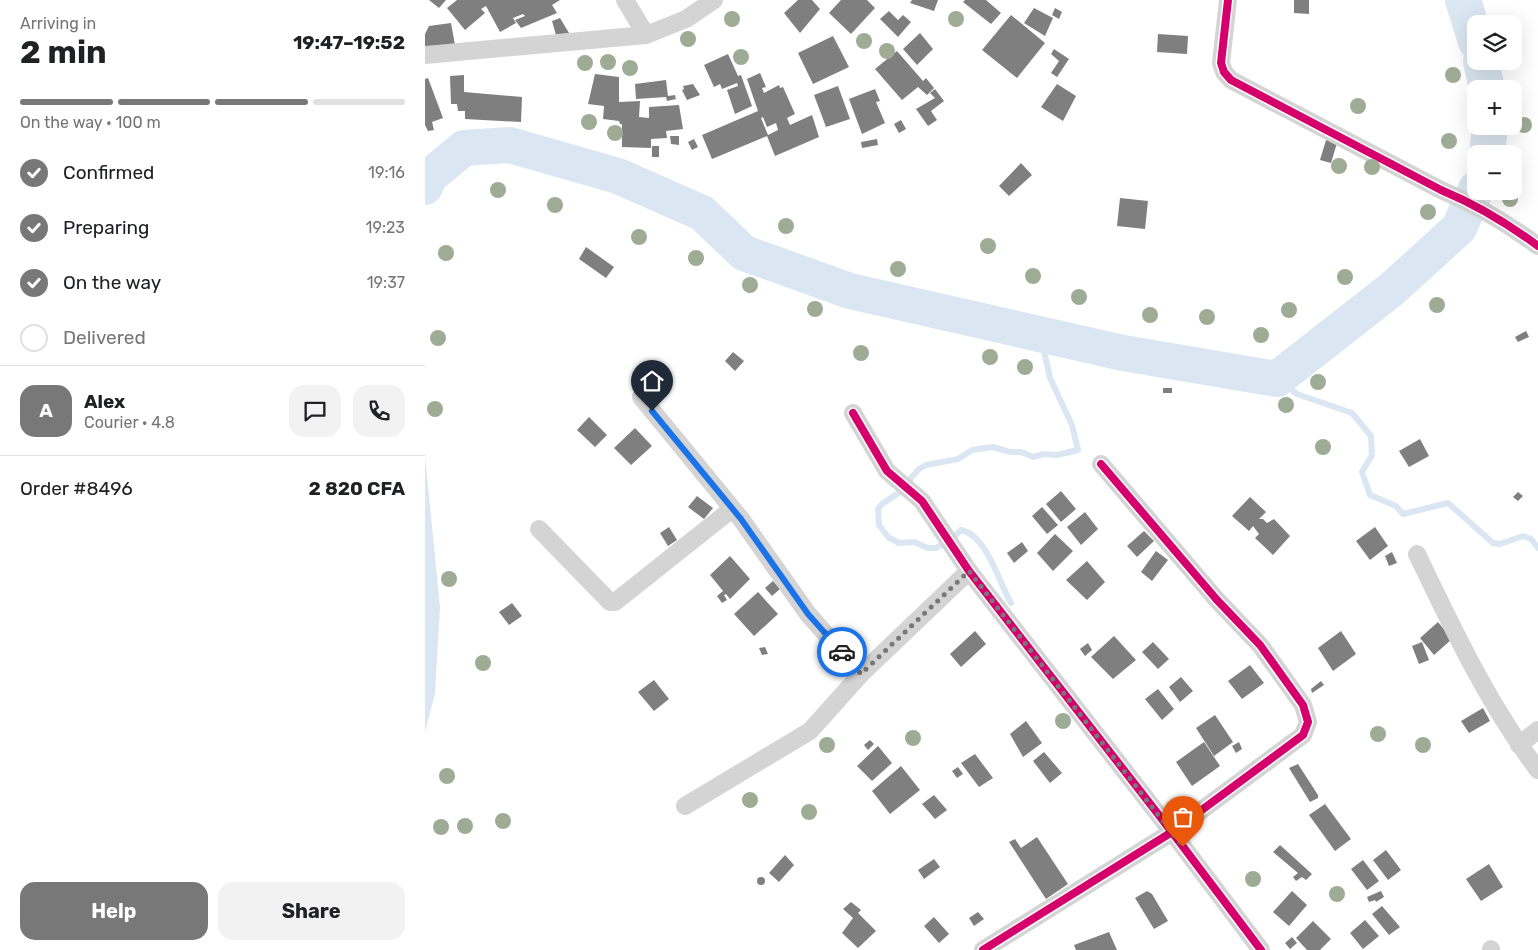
<!DOCTYPE html>
<html lang="en">
<head>
<meta charset="utf-8">
<style>
	:root { --surface:#fff; --page:#f2f2f2; --text:#202124; --muted:#757577; --line:#e0e0e0; --accent:#787878 }
	body { margin:0; font-family:Rubik,sans-serif; background:var(--page); color:var(--text); height:100vh; display:flex; flex-direction:column; font-size:19px; white-space:nowrap }
	* { box-sizing:border-box; margin:0 }
	p { font-size:16px; color:var(--muted) }
	.icon { flex:none; width:28px; height:28px; fill:none; stroke:currentColor; stroke-width:2; stroke-linecap:round; stroke-linejoin:round }
	.map { position:relative; flex:1; overflow:hidden }
	.panel { display:flex; flex-direction:column; background:var(--surface); width:425px }
	.panel>* { flex:none }
	.buttons { position:absolute; left:1042px; top:15px; display:grid; gap:10px }
	.buttons a { display:grid; place-items:center; width:55px; height:55px; border-radius:10px; background:var(--surface); box-shadow:0 5px 20px #0002; font-size:25px }
	.pin { position:absolute; display:grid; place-items:center; width:42px; height:42px; color:#fff; margin:-51px -21px; border-radius:50% 50% 50% 0; rotate:-45deg; box-shadow:0 0 5px #0007 }
	.pin .icon { rotate:45deg }
	.courier { position:absolute; display:grid; place-items:center; width:50px; height:50px; margin:-25px; border:4px solid #1a73e8; border-radius:50%; background:#fff; color:#222; box-shadow:0 1px 6px #0007 }
	.head em { font-style:normal; font-weight:700 }
	.head div { display:flex; flex-direction:column-reverse }
	.head { display:flex; align-items:center; justify-content:space-between; height:85px; padding:0 20px }
	h1 { font-size:32px; font-weight:700; line-height:38px }
	.bar { display:grid; grid-template-columns:repeat(4,1fr); gap:8px 5px; align-content:center; height:60px; padding:0 20px }
	.bar i { height:6px; border-radius:4px; background:var(--line) }
	.bar .selected { background:var(--accent) }
	.bar p { grid-column:span 4 }
	.line { display:flex; align-items:center; gap:12px; padding:0 20px; border-top:1px solid var(--line) }
	.line div { flex:1 }
	.round { display:grid; place-items:center; flex:none; width:52px; height:52px; border-radius:15px; background:var(--page) }
	ol { padding:0 20px; list-style:none }
	li { display:flex; align-items:center; gap:15px; height:55px }
	li p { margin-inline-start:auto }
	li .icon { padding:5px; border-radius:50%; background:var(--accent); color:#fff; stroke-width:4 }
	li:last-child { color:var(--muted) }
	li i { width:28px; height:28px; border:2px solid var(--line); border-radius:50% }
	.primary-button { display:flex; gap:10px; margin-top:auto; padding:10px 20px }
	.primary-button a { flex:1; height:58px; border-radius:15px; background:var(--accent); color:#fff; font-size:20px; font-weight:700; line-height:58px; text-align:center }
	.primary-button a+a { background:var(--page); color:var(--text) }
	main { display:flex; flex:1; min-height:0 }
	.map>svg:first-child { display:block }
	.water { fill:#dae6f1 }
	.lines { fill:none; stroke-linecap:round; stroke-linejoin:round }
	.stream { stroke:#dae6f1; stroke-width:6 }
	.river { stroke:#dae6f1; stroke-width:36 }
	.building { fill:#7f7f7f; fill-rule:evenodd }
	.minor { stroke:#d4d4d4; stroke-width:18 }
	.cycleway-casing { stroke:#fff; stroke-width:11 }
	.cycleway { stroke:#d6006c; stroke-width:8 }
	.tree { fill:#9fac95 }
	.done { stroke:#787878; stroke-width:5; stroke-dasharray:0 9 }
	.route { stroke:#1a73e8; stroke-width:6 }
</style>
</head>
<body>
<main>
<section class="panel">
<div class="head"><div><h1>2 min</h1><p>Arriving in</p></div><em>19:47–19:52</em></div>
<div class="bar"><i class="selected"></i><i class="selected"></i><i class="selected"></i><i></i><p>On the way · 100 m</p></div>
<ol>
<li><svg class="icon" aria-label="check" viewBox="0 0 24 24"><path d="M5 12l5 5 9-10"/></svg>Confirmed<p>19:16</p></li>
<li><svg class="icon" aria-label="check" viewBox="0 0 24 24"><path d="M5 12l5 5 9-10"/></svg>Preparing<p>19:23</p></li>
<li><svg class="icon" aria-label="check" viewBox="0 0 24 24"><path d="M5 12l5 5 9-10"/></svg>On the way<p>19:37</p></li>
<li><i></i>Delivered</li>
</ol>
<div class="line" style="height:90px"><b class="round" style="background:var(--accent);color:#fff">A</b><div><b>Alex</b><p>Courier · 4.8</p></div><a class="round"><svg class="icon" aria-label="chat" viewBox="0 0 24 24"><path d="M4 5h16v11H9l-5 4z"/></svg></a><a class="round"><svg class="icon" aria-label="phone" viewBox="0 0 24 24"><path d="M5 4h4l2 5-3 2q2 4 5 5l2-3 5 2v4C11 20 4 13 5 4z"/></svg></a></div>
<div class="line" style="height:65px"><div>Order #8496</div><b>2 820 CFA</b></div>
<div class="primary-button"><a>Help</a><a>Share</a></div>
</section>
<div class="map">
<svg width="1113" height="950" viewBox="0 0 1113 950">
	<rect width="100%" height="100%" fill="#fff"/>
	<path class="water" d="M0,456L15,607L10,693L0,732Z"/>
	<g class="lines">
		<g class="stream">
			<path d="M852,379L872,394L927,413L946,436L947,455L937,472L945,495L971,506L978,514L1023,503L1068,543L1075,544L1098,536L1106,539L1113,548"/>
			<path d="M586,603C574,583 562,535 536,530L524,541L511,548H503L489,542L474,543L463,537L454,525L453,509L457,504L481,488L486,478L494,469L501,465L533,459L547,450L568,447L585,452H596L608,457L619,454L632,455L653,450L647,425L625,378L615,333"/>
		</g>
		<g class="river">
			<path d="M1038,0L1051,42"/>
			<path d="M1056,61L1062,89"/>
			<path d="M1062,154L1065,126"/>
			<path d="M0,187L4,177L39,148L85,145L193,176L277,213L319,253L425,291L698,353L852,379L967,289L1034,228L1051,189"/>
		</g>
	</g>
	<g class="building">
		<path d="M4,0H21L14,8Z"/>
		<path d="M32,0H135L127,5L132,13L96,28L90,20L100,16L98,14L88,18L91,23L75,32L61,6L56,9L60,13L40,30L22,8Z"/>
		<path d="M373,0H387L395,9L375,33L359,13Z"/>
		<path d="M416,0H442L450,8L426,34L404,13Z"/>
		<path d="M487,0H513L509,11L485,3Z"/>
		<path d="M540,0H561L576,13L566,24L538,2Z"/>
		<path d="M869,0H884V14L869,13Z"/>
		<path d="M609,8L628,18L620,36L599,23Z"/>
		<path d="M630,8L637,12L634,19L627,15Z"/>
		<path d="M464,11L473,20L478,15L486,22L473,37L455,19Z"/>
		<path d="M586,15L620,43L592,78L557,50Z"/>
		<path d="M135,18L144,33L131,35L127,21Z"/>
		<path d="M26,23L30,45L0,51V34L4,26Z"/>
		<path d="M495,33L508,49L492,65L478,49Z"/>
		<path d="M733,34L763,36L762,54L732,52Z"/>
		<path d="M408,36L424,67L388,84L373,53Z"/>
		<path d="M629,49L644,59L632,77L626,73L634,61L626,54Z"/>
		<path d="M472,51L498,81L501,78L509,88L502,95L493,87L477,100L450,69Z"/>
		<path d="M303,54L313,76L316,75L327,106L310,114L302,90L313,86L312,83L297,89L295,84L289,87L279,65Z"/>
		<path d="M335,73L341,87L337,88L339,93L354,85L355,88L358,87L370,114L362,118L365,125L387,115L394,137L350,156L342,136L287,159L277,135L333,111L322,79ZM338,117L342,127L351,123L353,130L343,135L336,118Z"/>
		<path d="M170,74L194,77V102L215,101L214,117L224,118V107L254,105L258,129L241,131L242,138L226,139V148L197,147V124H195L194,121L178,119L179,106L163,104Z"/>
		<path d="M39,75V92L97,97L96,122L40,119V111H33L32,104H26L25,76Z"/>
		<path d="M3,78L18,118L7,122L9,130L3,131L0,125V79Z"/>
		<path d="M241,80L243,96L250,95L251,99L242,101L241,97L211,99L210,84Z"/>
		<path d="M268,84L275,95L262,100L257,90L259,89L258,86Z"/>
		<path d="M632,84L651,96L638,121L616,107Z"/>
		<path d="M413,86L425,119L401,127L389,95Z"/>
		<path d="M450,89L455,101L451,102L460,123L437,134L424,99Z"/>
		<path d="M510,89L519,101L506,111L512,120L503,126L491,109L510,98L505,93Z"/>
		<path d="M476,120L481,129L474,133L469,124Z"/>
		<path d="M245,136H254V145L246,144Z"/>
		<path d="M269,139L273,147L267,150L263,142Z"/>
		<path d="M452,139L453,145L437,148L436,142Z"/>
		<path d="M901,140L912,143L906,163L895,160Z"/>
		<rect x="227" y="146" width="7" height="11"/>
		<path d="M596,163L607,175L584,196L574,186Z"/>
		<path d="M695,198L723,201L720,229L692,226Z"/>
		<path d="M161,247L189,267L181,278L154,259Z"/>
		<path d="M1101,331L1104,337L1093,342L1090,337Z"/>
		<path d="M308,352L319,361L310,371L300,361Z"/>
		<rect x="738" y="388" width="9" height="5"/>
		<path d="M164,417L182,435L170,447L152,430Z"/>
		<path d="M210,428L227,446L206,465L189,448Z"/>
		<path d="M995,439L1004,456L984,467L974,451Z"/>
		<path d="M636,491L651,509L636,522L621,504Z"/>
		<path d="M1093,492L1098,496L1093,501L1088,497Z"/>
		<path d="M272,496L288,508L279,519L263,507Z"/>
		<path d="M825,497L841,512L834,519H838L842,523L849,519L865,536L848,555L830,538L834,534L828,526L824,531L807,516Z"/>
		<path d="M617,507L633,525L622,534L607,516Z"/>
		<path d="M660,512L673,529L656,545L642,527Z"/>
		<path d="M244,527L252,540L243,546L235,533Z"/>
		<path d="M950,527L963,546L945,560L931,541Z"/>
		<path d="M719,531L729,541L712,557L702,546Z"/>
		<path d="M630,534L648,551L628,571L612,553Z"/>
		<path d="M597,542L603,551L589,563L582,553Z"/>
		<path d="M731,551L743,560L727,581L716,572Z"/>
		<path d="M967,552L972,563L964,566L960,556Z"/>
		<path d="M305,556L325,579L305,599L301,594L299,595L302,600L297,603L292,596L298,591L285,575Z"/>
		<path d="M662,561L680,582L662,600L641,580Z"/>
		<path d="M348,581L355,589L347,596L340,588Z"/>
		<path d="M333,592L353,614L329,636L309,614Z"/>
		<path d="M87,603L97,616L84,625L74,612Z"/>
		<path d="M1013,622L1027,639L1009,655L995,638Z"/>
		<path d="M550,631L561,644L536,667L525,654Z"/>
		<path d="M916,631L931,654L908,671L893,648Z"/>
		<path d="M689,636L711,660L688,679L666,657Z"/>
		<path d="M728,642L744,659L733,669L717,652Z"/>
		<path d="M997,642L1004,660L994,664L987,646Z"/>
		<path d="M663,643L667,650L660,656L655,649Z"/>
		<path d="M340,647L343,654L337,655L334,648Z"/>
		<path d="M825,665L839,683L817,699L803,681Z"/>
		<path d="M756,677L768,691L755,702L744,687Z"/>
		<path d="M229,680L244,699L229,711L213,692Z"/>
		<path d="M896,681L899,685L887,693L886,689Z"/>
		<path d="M733,689L749,709L737,720L720,699Z"/>
		<path d="M1058,708L1065,721L1044,733L1036,721Z"/>
		<path d="M790,715L808,742L789,756L771,728Z"/>
		<path d="M601,721L617,743L598,757L585,734Z"/>
		<path d="M445,740L449,744L443,750L439,745Z"/>
		<path d="M779,742L795,766L767,786L751,762Z"/>
		<path d="M814,742L817,749L811,753L807,746Z"/>
		<path d="M453,746L467,763L447,781L432,766Z"/>
		<path d="M619,752L637,773L625,783L608,761Z"/>
		<path d="M550,754L568,778L554,787L536,763Z"/>
		<path d="M873,764L893,795V798L885,802L864,768Z"/>
		<path d="M476,766L495,790L465,814L447,791Z"/>
		<path d="M533,767L538,774L532,778L527,771Z"/>
		<path d="M509,795L522,810L510,819L497,804Z"/>
		<path d="M900,804L926,839L910,851L884,815Z"/>
		<path d="M612,837L643,884L621,899L584,842L590,839L596,848Z"/>
		<path d="M855,845L887,874L881,880L877,877L871,881L868,877L873,873L848,852Z"/>
		<path d="M961,850L976,870L963,880L948,860Z"/>
		<path d="M360,855L369,865L354,882L344,873Z"/>
		<path d="M509,859L515,867L499,879L493,870Z"/>
		<path d="M938,860L954,881L942,890L926,869Z"/>
		<path d="M1064,864L1078,887L1056,901L1041,879Z"/>
		<circle cx="336" cy="881" r="4"/>
		<path d="M722,891L727,894L743,921L729,929L710,898Z"/>
		<path d="M867,891L882,905L864,926L848,912Z"/>
		<path d="M956,891L959,897L951,902L950,900L944,902L942,897Z"/>
		<path d="M426,902L436,910L433,913L451,931L433,948L417,933L428,918L418,909Z"/>
		<path d="M957,906L975,927L964,935L947,914Z"/>
		<path d="M553,912L559,919L549,926L544,918Z"/>
		<path d="M509,917L524,934L514,943L499,926Z"/>
		<path d="M940,920L954,936L938,949L925,933Z"/>
		<path d="M888,921L906,939L895,950H882L871,938Z"/>
		<path d="M684,932L692,950H651L649,945Z"/>
		<path d="M867,937L872,943L865,949L860,943Z"/>
	</g>
	<g class="lines">
		<g class="minor">
			<path d="M200,0L221,35"/>
			<path d="M803,0L796,63L799,72L806,80L1016,190C1052,205 1082,223 1113,246"/>
			<path d="M0,55L221,35L261,19L289,0"/>
			<path d="M216,397L316,519L383,614L436,674"/>
			<path d="M428,413L462,471L497,501L544,571L747,832L836,950"/>
			<path d="M114,529L185,602H190L307,509"/>
			<path d="M992,554C1028,629 1063,704 1113,770"/>
			<path d="M1094,745L1113,730"/>
			<path d="M260,806L385,731L436,674L544,571"/>
			<path d="M1066,949V950"/>
			<path d="M558,950L747,832L878,735L883,722L878,705L835,645L792,600L676,464"/>
		</g>
		<defs>
			<g id="cycleway">
				<path d="M803,0L796,63L799,72L806,80L1016,190C1052,205 1082,223 1113,246"/>
				<path d="M428,413L462,471L497,501L544,571L747,832L836,950"/>
				<path d="M558,950L747,832L878,735L883,722L878,705L835,645L792,600L676,464"/>
			</g>
		</defs>
		<use href="#cycleway" class="cycleway-casing"/>
		<use href="#cycleway" class="cycleway"/>
	</g>
	<g class="tree">
		<circle cx="307" cy="19" r="8"/>
		<circle cx="531" cy="19" r="8"/>
		<circle cx="263" cy="39" r="8"/>
		<circle cx="439" cy="41" r="8"/>
		<circle cx="462" cy="51" r="8"/>
		<circle cx="316" cy="57" r="8"/>
		<circle cx="183" cy="62" r="8"/>
		<circle cx="160" cy="63" r="8"/>
		<circle cx="205" cy="68" r="8"/>
		<circle cx="1028" cy="75" r="8"/>
		<circle cx="933" cy="106" r="8"/>
		<circle cx="164" cy="122" r="8"/>
		<circle cx="1099" cy="125" r="8"/>
		<circle cx="190" cy="133" r="8"/>
		<circle cx="1024" cy="141" r="8"/>
		<circle cx="914" cy="166" r="8"/>
		<circle cx="947" cy="167" r="8"/>
		<circle cx="73" cy="190" r="8"/>
		<circle cx="1085" cy="199" r="8"/>
		<circle cx="130" cy="205" r="8"/>
		<circle cx="1003" cy="212" r="8"/>
		<circle cx="361" cy="226" r="8"/>
		<circle cx="214" cy="237" r="8"/>
		<circle cx="563" cy="246" r="8"/>
		<circle cx="21" cy="253" r="8"/>
		<circle cx="271" cy="258" r="8"/>
		<circle cx="473" cy="269" r="8"/>
		<circle cx="608" cy="276" r="8"/>
		<circle cx="920" cy="277" r="8"/>
		<circle cx="325" cy="285" r="8"/>
		<circle cx="654" cy="297" r="8"/>
		<circle cx="1012" cy="305" r="8"/>
		<circle cx="390" cy="309" r="8"/>
		<circle cx="864" cy="310" r="8"/>
		<circle cx="725" cy="315" r="8"/>
		<circle cx="782" cy="317" r="8"/>
		<circle cx="836" cy="335" r="8"/>
		<circle cx="13" cy="338" r="8"/>
		<circle cx="436" cy="353" r="8"/>
		<circle cx="565" cy="357" r="8"/>
		<circle cx="600" cy="367" r="8"/>
		<circle cx="893" cy="382" r="8"/>
		<circle cx="861" cy="405" r="8"/>
		<circle cx="10" cy="409" r="8"/>
		<circle cx="898" cy="447" r="8"/>
		<circle cx="24" cy="579" r="8"/>
		<circle cx="58" cy="663" r="8"/>
		<circle cx="638" cy="721" r="8"/>
		<circle cx="953" cy="734" r="8"/>
		<circle cx="488" cy="738" r="8"/>
		<circle cx="402" cy="745" r="8"/>
		<circle cx="998" cy="745" r="8"/>
		<circle cx="22" cy="776" r="8"/>
		<circle cx="325" cy="800" r="8"/>
		<circle cx="384" cy="812" r="8"/>
		<circle cx="78" cy="821" r="8"/>
		<circle cx="40" cy="826" r="8"/>
		<circle cx="16" cy="827" r="8"/>
		<circle cx="828" cy="879" r="8"/>
		<circle cx="912" cy="894" r="8"/>
	</g>
	<g class="lines">
		<path class="done" d="M417,652L436,674L544,571L758,847"/>
		<path class="route" d="M227,411L316,519L383,614L417,652"/>
	</g>
</svg>
<div class="buttons">
<a><svg class="icon" aria-label="layers" viewBox="0 0 24 24"><path d="M12 4l9 5-9 5-9-5zM3 14l9 5 9-5"/></svg></a>
<a>+</a>
<a>−</a>
</div>
<div class="pin" style="left:758px;top:847px;background:#ea580c"><svg class="icon" aria-label="bag" viewBox="0 0 24 24"><path d="M5 8h14l-1 12H6zM9 8a3 3 0 0 1 6 0"/></svg></div>
<div class="pin" style="left:227px;top:411px;background:#1f2937"><svg class="icon" aria-label="home" viewBox="0 0 24 24"><path d="M3 11l9-7 9 7M6 9v11h12V9"/></svg></div>
<div class="courier" style="left:417px;top:652px"><svg class="icon" aria-label="car" viewBox="0 0 24 24"><path d="M5 17H2v-5l4-1 3-4h7l3 4 3 1v5h-3M9 17h6M6 11h13"/><circle cx="7" cy="17" r="2"/><circle cx="17" cy="17" r="2"/></svg></div>
</div>
</main>
</body>
</html>
